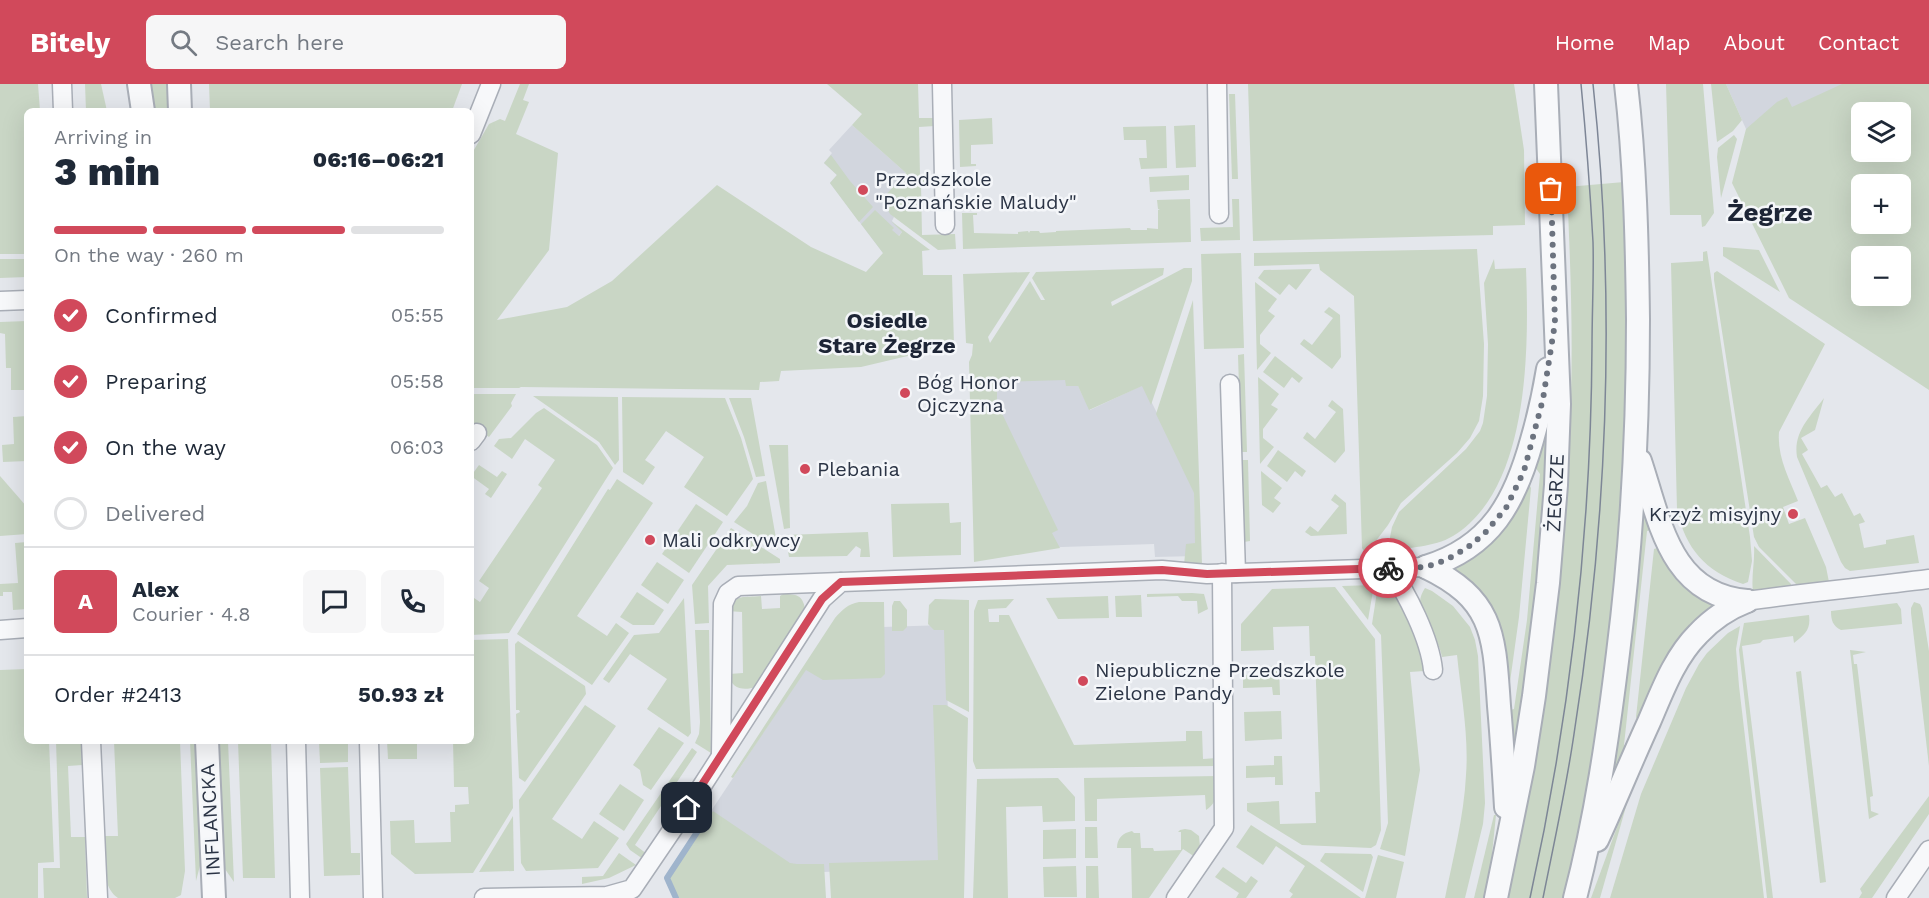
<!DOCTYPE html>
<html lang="en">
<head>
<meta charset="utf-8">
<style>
	:root { --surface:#fff; --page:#f6f6f7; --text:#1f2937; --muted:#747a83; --line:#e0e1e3; --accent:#d1495b }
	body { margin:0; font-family:"Work Sans",sans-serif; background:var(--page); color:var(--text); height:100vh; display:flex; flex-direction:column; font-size:22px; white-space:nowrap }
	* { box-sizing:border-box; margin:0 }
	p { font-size:20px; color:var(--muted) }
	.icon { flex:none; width:33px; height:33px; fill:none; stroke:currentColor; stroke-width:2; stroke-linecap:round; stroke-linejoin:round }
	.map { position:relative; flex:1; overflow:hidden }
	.panel { position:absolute; left:24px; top:24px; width:450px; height:636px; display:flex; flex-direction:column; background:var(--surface); border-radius:9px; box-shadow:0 6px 24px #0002 }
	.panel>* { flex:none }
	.tools { position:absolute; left:1851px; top:18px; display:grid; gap:12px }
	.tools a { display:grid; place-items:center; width:60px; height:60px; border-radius:9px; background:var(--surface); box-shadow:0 6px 24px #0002; font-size:30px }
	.pin { position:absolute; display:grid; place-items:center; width:51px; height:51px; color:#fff; margin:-26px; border-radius:12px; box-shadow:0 3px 9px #0006 }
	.courier { position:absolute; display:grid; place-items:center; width:60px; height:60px; margin:-30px; border:4px solid #d1495b; border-radius:50%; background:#fff; color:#222; box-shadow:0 2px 8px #0007 }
	.headline em { font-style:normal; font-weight:800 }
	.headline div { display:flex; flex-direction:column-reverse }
	.headline { display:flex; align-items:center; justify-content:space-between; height:102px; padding:0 30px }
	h1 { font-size:39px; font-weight:800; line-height:45px }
	.bar { display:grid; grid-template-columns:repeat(4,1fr); gap:9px 6px; align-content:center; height:72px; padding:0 30px }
	.bar i { height:8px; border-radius:4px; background:var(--line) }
	.bar .on { background:var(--accent) }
	.bar p { grid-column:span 4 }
	.line { display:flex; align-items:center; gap:15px; padding:0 30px; border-top:2px solid var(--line) }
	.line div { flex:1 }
	.round { display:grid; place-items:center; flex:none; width:63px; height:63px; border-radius:9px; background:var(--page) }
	ol { padding:0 30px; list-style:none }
	li { display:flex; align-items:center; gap:18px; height:66px }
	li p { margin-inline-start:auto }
	li .icon { padding:6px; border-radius:50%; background:var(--accent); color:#fff; stroke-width:4 }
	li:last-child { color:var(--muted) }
	li i { width:33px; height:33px; border:3px solid var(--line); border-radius:50% }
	header { display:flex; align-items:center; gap:36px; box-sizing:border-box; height:84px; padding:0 30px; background:var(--accent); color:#fff }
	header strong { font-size:28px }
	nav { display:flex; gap:33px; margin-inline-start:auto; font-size:21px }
	.search { width:420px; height:54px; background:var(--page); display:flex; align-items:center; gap:15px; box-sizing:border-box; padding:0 21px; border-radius:9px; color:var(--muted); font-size:22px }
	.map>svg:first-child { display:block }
	.built { fill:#d2d6de }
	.green { fill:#c9d6c5; fill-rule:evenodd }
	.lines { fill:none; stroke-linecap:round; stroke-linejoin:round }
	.stream { stroke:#9fb4cc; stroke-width:6 }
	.minor-casing { stroke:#a9aeb7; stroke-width:21 }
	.tertiary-casing { stroke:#a9aeb7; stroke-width:26 }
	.minor { stroke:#f7f8fa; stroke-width:18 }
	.tertiary { stroke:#f7f8fa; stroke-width:22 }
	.tram { stroke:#7d8696; stroke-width:1.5 }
	.done { stroke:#6c737f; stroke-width:6; stroke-dasharray:0 10.8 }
	.route { stroke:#d1495b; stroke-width:8 }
	.poi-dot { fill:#d1495b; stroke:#f4f6f9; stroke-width:2 }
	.labels { text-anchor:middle; stroke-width:5; stroke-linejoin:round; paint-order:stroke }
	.poi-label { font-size:20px; fill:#2b3445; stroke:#f4f6f9; text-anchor:start }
	.street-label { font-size:20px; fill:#2b3445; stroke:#f4f6f9 }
	.quarter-label { font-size:22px; font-weight:bold; fill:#1d2536; stroke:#f4f6f9 }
	.district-label { font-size:26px; font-weight:bold; fill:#1d2536; stroke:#f4f6f9 }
</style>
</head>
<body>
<header>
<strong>Bitely</strong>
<div class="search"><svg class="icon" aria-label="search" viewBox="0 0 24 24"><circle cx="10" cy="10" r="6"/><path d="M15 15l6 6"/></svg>Search here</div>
<nav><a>Home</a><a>Map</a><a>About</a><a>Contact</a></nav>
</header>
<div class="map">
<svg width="1929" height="814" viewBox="0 0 1929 814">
	<rect width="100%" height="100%" fill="#e4e7ec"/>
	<g class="built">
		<path d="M1726,0H1929L1862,28L1746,45Z"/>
		<path d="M852,41L906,89L884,113L894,133L892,137L902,148L883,169L830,99L837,91L824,79L832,69L829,66Z"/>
		<path d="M1071,288L1090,326L1143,301L1194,403L1196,472L1155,473L1154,460L1001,465L1007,366L988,291Z"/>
		<path d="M945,541L951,718L947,784L791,789L707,733L807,583L883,543Z"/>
	</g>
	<g class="green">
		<path d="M0,0H38L40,27H27V170H0Z"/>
		<path d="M85,0H101L107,27H86Z"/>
		<path d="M150,0H168L169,27H155Z"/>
		<path d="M209,0H462L452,27H210Z"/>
		<path d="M520,0H529L523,16L529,18L516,50L558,69L549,166L497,236L567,223L612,197L717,101L811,163L866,188L883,169L861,140L875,126L894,144L892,146L899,152L902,148L891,137L930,166L922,167L923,191H952L954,261L861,283L781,287L779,297L760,298L759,306L521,303L519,304H471V71L489,40L500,35L505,37Z"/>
		<path d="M827,0H918L919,34H934L935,42L919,43L920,92H936V100L921,101L922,151L955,150L956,165L938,166L890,130L882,115L906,89L852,41L862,30Z"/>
		<path d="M1248,0H1514L1524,66L1525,141L1493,142V151L1253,157Z"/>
		<path d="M1666,0H1703L1714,129L1705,142L1702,143L1701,131H1670Z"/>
		<path d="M1711,0H1726L1742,36L1733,47L1717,58Z"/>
		<path d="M1842,0H1929V306L1789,214L1732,99L1746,45L1777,18L1787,13L1792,23ZM1900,28V68H1862V28ZM1862,100H1900V140H1862ZM1900,172V212H1862V172Z"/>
		<path d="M1229,10H1235L1238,95H1232Z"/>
		<path d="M992,34L993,60L971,61V80H976V82L960,83L959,36Z"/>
		<path d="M1195,41L1196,83L1176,84L1174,42Z"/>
		<path d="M1166,42L1167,84L1141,85L1139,74H1147L1146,56H1124L1123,43Z"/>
		<path d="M1734,51L1737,55L1721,114L1717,73L1718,64Z"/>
		<path d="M831,71L850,97L873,123L859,138L830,99L837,91L824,79Z"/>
		<path d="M1189,91V106L1150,108L1149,93Z"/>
		<path d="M1624,98C1626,184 1628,270 1626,357C1623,423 1617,489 1609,555C1598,642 1585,729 1564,814H1507C1544,648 1566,481 1571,311C1573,242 1570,172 1567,103Z"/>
		<path d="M1190,115L1191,158L963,165L962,129H977V131H973L974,149L1018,150V148L1028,147L1029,149L1030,147H1039L1040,149L1056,148V147L1130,144L1131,146H1147V144L1158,145V126H1160L1158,125L1157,116Z"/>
		<path d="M1232,115H1239L1240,156L1201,157L1200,144L1233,143Z"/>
		<path d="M1723,163L1759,166L1780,208L1723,172Z"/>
		<path d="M1477,165L1484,260L1483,312L1479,337L1470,354L1457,369L1401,419L1388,441L1366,470L1362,464L1354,212L1320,186L1319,180L1254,182V169Z"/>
		<path d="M1707,167L1750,453L1752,477L1748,498L1743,500C1705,487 1686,465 1677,426L1671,179L1703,177V168Z"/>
		<path d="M1241,169L1244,264L1204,265L1201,170Z"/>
		<path d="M0,175H27V193L0,194Z"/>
		<path d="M1494,175L1495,185L1526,184C1529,263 1530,405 1453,452C1433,464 1409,462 1387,469L1392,443L1399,428L1466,365L1480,347L1483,339L1487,312L1488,260L1484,199Z"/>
		<path d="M1164,184L1163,191L1111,218L1112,222L1184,184H1192V197L1151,321L1142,302L1089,326L1078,302H1066L1065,296L997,298V319L1058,446L1052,449L1060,464L974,478L969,278L972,271L973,260L966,259L963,190L1030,188L988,253L990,259L1030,197L1041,216H1045L1032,194L1036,188Z"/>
		<path d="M1312,185L1296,206L1289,200L1280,211L1258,194L1264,186Z"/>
		<path d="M1717,187L1825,260L1779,348C1777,373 1789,394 1798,417L1783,423L1789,440L1805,434L1826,483L1829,498L1799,503L1759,463L1754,453L1714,196V189Z"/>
		<path d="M1255,198L1277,215L1268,227L1275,232L1260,251V260L1271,269L1257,286Z"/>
		<path d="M1193,216L1202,480L1184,481L1186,460L1195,459L1194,409L1156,330Z"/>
		<path d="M1329,223L1340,231L1341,273L1332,285L1300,260L1304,255L1312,261L1333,234L1324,228Z"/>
		<path d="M27,237V306H11V284H6L5,250L0,249V238Z"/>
		<path d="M1244,270L1247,368H1241L1238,271Z"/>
		<path d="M1275,272L1303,294L1299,299L1292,293L1284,304L1263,288Z"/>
		<path d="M1258,293L1279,310L1271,321L1278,325L1263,345V354L1274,363L1260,380Z"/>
		<path d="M471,310H516L511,319L512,322L489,353L471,339Z"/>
		<path d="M533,312L618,313L619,376L615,381L599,358Z"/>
		<path d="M622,313L725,314L741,354L753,395L727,432L684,403L704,373L666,347L645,376L655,383L643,401L623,388Z"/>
		<path d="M729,314H751L765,392L756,393L744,353Z"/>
		<path d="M1824,314L1815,346L1801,354L1808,366L1802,370L1821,404L1827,401L1835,413L1842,409L1854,432L1860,429L1865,438L1859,440L1864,464L1886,460V456L1914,451L1919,479L1850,487L1845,484L1841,478L1797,373C1793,348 1810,333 1824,314Z"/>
		<path d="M1332,316L1343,325L1345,367L1335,379L1303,354L1307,348L1315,355L1336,328L1328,322Z"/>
		<path d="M544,324L597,361L613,384L509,549L471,551V512L480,518L489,504L479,497L542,404L538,401L555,376L525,355L512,375L494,362L499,355L511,354L536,329Z"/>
		<path d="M27,332V377L3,378L2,361L14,360L13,333Z"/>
		<path d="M1546,351L1547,352C1541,459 1530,565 1513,671L1510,626L1514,625L1527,536L1540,390L1535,383Z"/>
		<path d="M769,361H788L790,444L784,445Z"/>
		<path d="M1278,366L1306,387L1302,393L1295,387L1287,398L1267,382Z"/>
		<path d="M1241,376H1248L1250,457L1244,458Z"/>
		<path d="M479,381L497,393L502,387L507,390L491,414L485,410L489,405L471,392Z"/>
		<path d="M1261,387L1282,404L1274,414L1281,419L1273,429L1262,421Z"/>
		<path d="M0,392L27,423V450L0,452Z"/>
		<path d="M617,395L653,419L577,532L607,552L616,539L629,549L592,601L517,550L608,405L610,406Z"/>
		<path d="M766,397L778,466L734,438L747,422L758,399Z"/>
		<path d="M1529,400L1531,404L1519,533L1509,605C1507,572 1506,536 1482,510C1474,501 1462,494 1454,485C1462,477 1475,471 1485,464C1507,447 1519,425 1529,400Z"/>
		<path d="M1335,410L1346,419L1347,450L1311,452L1305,448L1310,442L1318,448L1339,422L1331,416Z"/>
		<path d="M949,419L950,439L961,438V471L893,473L891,420Z"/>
		<path d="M1645,419L1651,446L1647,447L1624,661L1628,663L1611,699L1631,560Z"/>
		<path d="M696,420L723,438L689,489L662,470Z"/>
		<path d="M731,444L780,475V479L727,481L708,502L709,539L695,540L692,501Z"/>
		<path d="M868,448L870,473H860L861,465L856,462L847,472L789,473L785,451Z"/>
		<path d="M27,458V525L13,526L12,508H3V512H0V500L18,499L15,459Z"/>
		<path d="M1754,462L1791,500V504L1753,508C1751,493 1755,478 1754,462Z"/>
		<path d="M1657,464L1667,482L1681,497L1715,522L1639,638L1636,633L1654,465Z"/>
		<path d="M657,478L684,496L668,520L641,501Z"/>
		<path d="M1374,501L1368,536L1342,502Z"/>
		<path d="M1378,501H1386C1404,522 1420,560 1424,587L1410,588L1420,686L1405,772L1380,765L1388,739L1381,551L1372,540Z"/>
		<path d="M1335,503L1375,555L1381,746L1376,761L1371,764L1302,761L1247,727V719L1279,717L1280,740L1316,739L1315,708H1320L1315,572H1310L1309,542L1273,543L1274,566L1241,567V540L1272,505Z"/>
		<path d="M1425,504L1432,507L1453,522L1470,543L1475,556L1478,572L1485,719L1483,740L1465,814H1445C1453,774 1464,732 1466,691C1469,652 1461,610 1457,571L1442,573C1439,555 1421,531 1420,518C1420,513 1422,509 1425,504Z"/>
		<path d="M637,508L664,526L654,541H633L620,533Z"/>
		<path d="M1192,509L1204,510L1208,525L1198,530L1197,517H1182L1178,512L1147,513V510Z"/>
		<path d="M783,510C796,510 803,511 805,525L756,603C743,607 731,605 729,590L743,589L742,528L727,527C737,509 743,514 761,512L762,525L780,524V512Z"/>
		<path d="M1141,511L1142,533H1116L1115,512Z"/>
		<path d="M1108,512L1109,534L1058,535L1046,514Z"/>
		<path d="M684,514L691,649L688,653L647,625L667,595L630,570L609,599L603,595L634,551L659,549Z"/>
		<path d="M935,515L969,516V628L946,616L944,546H934L928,540L929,521Z"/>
		<path d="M1014,515L1006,524L988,525L989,538H999V531H1009L1074,661L1186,657V647H1202L1203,675L1217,674V682L976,685L973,677L974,527L978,516Z"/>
		<path d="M894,517H900L907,526V543L903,547H892V522Z"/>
		<path d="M859,518H884L885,590L881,594L823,596L806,586L733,694L731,693L835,534C842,526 848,520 859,518Z"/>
		<path d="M1914,518L1920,520L1922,524L1929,567V682L1911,529V524Z"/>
		<path d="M1897,519L1901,525L1902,540L1841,546C1833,542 1831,537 1831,527Z"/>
		<path d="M1809,531C1811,546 1805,550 1794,559L1793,552L1763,556L1760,559L1742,562L1773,814H1767L1739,566L1744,539Z"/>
		<path d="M1740,542L1736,565L1739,602L1764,814H1610L1641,710L1686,604L1699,580L1707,569L1728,549Z"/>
		<path d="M695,546H709L711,669L695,659L699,650L700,638Z"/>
		<path d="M508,555L513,724L473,789L415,790L391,770L390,737L414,736L415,759L451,758L450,728H455V721L469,720L468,703H454L453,657H471V556Z"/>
		<path d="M518,557L585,602L586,610L525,698L519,694L516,630L520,628L519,626H516L515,560Z"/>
		<path d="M1850,566L1866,568L1853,571L1854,580H1857L1873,712L1870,713L1871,727L1879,730L1869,735Z"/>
		<path d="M1279,581L1280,611H1273L1272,603L1243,604V591L1271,590V582Z"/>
		<path d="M27,585V657H49L54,778L38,779V814H0V586Z"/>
		<path d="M1801,587L1826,798L1820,799L1796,588Z"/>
		<path d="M585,621L616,642L552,735L582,755L594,737L619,754L598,784L526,787L521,779L519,716Z"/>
		<path d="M933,621H946L968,634L964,814H831L829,779L938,776Z"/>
		<path d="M1281,627L1282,655L1245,657L1244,628Z"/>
		<path d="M659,643L684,659L651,706L643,701L640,686L633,681Z"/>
		<path d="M56,657H81L82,681L68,682L71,753H85L87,814H44L43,784H60Z"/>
		<path d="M114,657H180L185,787L181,811L175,814H118C100,802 105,772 104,752H118Z"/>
		<path d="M190,657H195L201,778L196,797Z"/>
		<path d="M218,657H228L234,798L225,785L223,771Z"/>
		<path d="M238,657H271L275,794H243Z"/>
		<path d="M319,657H348V678L320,679Z"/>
		<path d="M387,657H417V675H388Z"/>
		<path d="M692,664L697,668L635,761L647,770L643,775L630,766L626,760Z"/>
		<path d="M1274,672H1282L1283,701H1275V693L1246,694V682L1274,681Z"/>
		<path d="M348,683L351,769H360V791L324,792L320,684Z"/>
		<path d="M1218,692C1217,705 1219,718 1206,726L1205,711L1097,715V737H1085L1084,694Z"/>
		<path d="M1058,694L1075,713V737L1043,738L1042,722L1006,723L1008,814H973L977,695Z"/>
		<path d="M620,700L644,716L624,747L599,730Z"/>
		<path d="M1631,705L1600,814H1591Z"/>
		<path d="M1929,712V730L1872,814H1859L1862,809L1860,805Z"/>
		<path d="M713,727L790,779L797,780H824L826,814H678L668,795Z"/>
		<path d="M1494,731H1496L1491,780L1485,812L1484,814H1474Z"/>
		<path d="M513,732L514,787L479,788Z"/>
		<path d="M1251,741L1309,778L1361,814H1290L1293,810L1289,807L1305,782L1276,762L1263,781L1236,763Z"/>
		<path d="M1085,743H1097L1098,774H1085Z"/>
		<path d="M1076,745V774L1043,775V746Z"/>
		<path d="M1185,745L1191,746L1199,752L1200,763L1195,773L1183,765L1149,814H1132L1131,764H1117C1117,754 1123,749 1132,747L1134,749H1140L1141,764H1153L1154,767L1181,766V748H1178L1180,746Z"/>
		<path d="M619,769L636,781L609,794L582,800V793L603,792Z"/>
		<path d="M1325,769L1371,770L1373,773L1363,808L1320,777Z"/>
		<path d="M1378,771L1404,778L1396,814H1365Z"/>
		<path d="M1076,782L1077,813H1044L1043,783Z"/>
		<path d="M1086,782H1098L1099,814H1086Z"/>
		<path d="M1223,783L1246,799L1251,792L1258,797L1246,814H1236L1239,809L1215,793Z"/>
	</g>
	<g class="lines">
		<path class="stream" d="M676,814L667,794L707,733"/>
		<defs>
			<g id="minor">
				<path d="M62,0L63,27"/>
				<path d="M942,0L945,141"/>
				<path d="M1217,0L1219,130"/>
				<path d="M471,50L491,0"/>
				<path d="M0,217L27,216"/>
				<path d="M1230,300L1236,489"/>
				<path d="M471,357L477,349"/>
				<path d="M1389,484C1407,509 1430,555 1433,586"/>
				<path d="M1747,517C1808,508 1868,503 1929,495"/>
				<path d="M0,546L27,544"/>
				<path d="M91,657L98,814"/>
				<path d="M296,657L300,814"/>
				<path d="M369,657L373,814"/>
				<path d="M721,671L723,520L728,509L738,502L841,498"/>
				<path d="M484,814L607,812L632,805L700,705L822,515L841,498L1162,486L1207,490L1426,483"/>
				<path d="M1176,814L1224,744L1222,489"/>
				<path d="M1896,814L1929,766"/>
			</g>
			<g id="tertiary">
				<path d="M139,0L143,27"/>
				<path d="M179,0L180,27"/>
				<path d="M1640,377C1660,437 1670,511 1747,517"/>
				<path d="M1426,483C1495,516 1494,552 1499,622C1502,655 1504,689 1506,723"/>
				<path d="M1426,483C1491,463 1515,418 1532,356C1539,332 1544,309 1548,285"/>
				<path d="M207,657L214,814"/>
				<path d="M1597,756C1615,717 1631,677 1649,638C1662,608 1674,574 1698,550C1712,535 1729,524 1747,517"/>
				<path d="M1496,814L1523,682L1534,612L1548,499L1556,401L1559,320L1546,0"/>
				<path d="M1575,814C1596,734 1608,651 1618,569C1632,458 1638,347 1638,235C1637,156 1635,78 1626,0"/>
			</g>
		</defs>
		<use href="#minor" class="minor-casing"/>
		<use href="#tertiary" class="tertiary-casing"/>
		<use href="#minor" class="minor"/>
		<use href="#tertiary" class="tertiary"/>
		<g class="tram">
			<path d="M1530,814C1570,633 1591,448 1592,262C1592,227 1594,192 1593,158C1590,105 1586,52 1581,0"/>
			<path d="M1543,814C1554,759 1566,705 1574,650C1608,435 1616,216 1593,0"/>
		</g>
	</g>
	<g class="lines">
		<path class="done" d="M1388,484L1426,483L1446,476L1467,464L1485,449L1506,424L1524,387L1543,315L1555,239L1551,105"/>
		<path class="route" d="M687,724L822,515L841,498L1162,486L1207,490L1388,484"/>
	</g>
	<g class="poi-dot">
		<circle cx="863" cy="106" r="6"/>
		<circle cx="905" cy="309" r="6"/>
		<circle cx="805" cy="385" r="6"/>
		<circle cx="1793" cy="430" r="6"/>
		<circle cx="650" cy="456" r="6"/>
		<circle cx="1083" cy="597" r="6"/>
	</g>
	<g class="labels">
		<g class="poi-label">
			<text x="875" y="102">Przedszkole<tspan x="875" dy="23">"Poznańskie Maludy"</tspan></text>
			<text x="917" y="305">Bóg Honor<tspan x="917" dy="23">Ojczyzna</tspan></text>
			<text x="817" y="392">Plebania</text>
			<text x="1781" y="437" text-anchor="end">Krzyż misyjny</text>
			<text x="662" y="463">Mali odkrywcy</text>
			<text x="1095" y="593">Niepubliczne Przedszkole<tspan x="1095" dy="23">Zielone Pandy</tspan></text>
		</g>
		<g class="street-label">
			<text transform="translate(1555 409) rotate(-87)" y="7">ŻEGRZE</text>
			<text transform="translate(210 736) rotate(-93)" y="7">INFLANCKA</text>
		</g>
		<g class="quarter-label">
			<text x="887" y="244">Osiedle<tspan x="887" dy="25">Stare Żegrze</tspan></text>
		</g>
		<g class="district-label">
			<text x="1770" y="137">Żegrze</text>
		</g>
	</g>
</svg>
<div class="tools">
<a><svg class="icon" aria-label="layers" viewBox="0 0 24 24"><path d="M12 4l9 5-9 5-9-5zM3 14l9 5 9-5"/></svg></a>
<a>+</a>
<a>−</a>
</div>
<div class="pin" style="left:1551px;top:105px;background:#ea580c"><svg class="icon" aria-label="bag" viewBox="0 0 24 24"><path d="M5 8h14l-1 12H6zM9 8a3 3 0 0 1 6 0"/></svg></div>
<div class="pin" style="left:687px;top:724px;background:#1f2937"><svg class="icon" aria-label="home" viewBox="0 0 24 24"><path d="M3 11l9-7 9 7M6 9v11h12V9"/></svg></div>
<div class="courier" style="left:1388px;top:484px"><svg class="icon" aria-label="bike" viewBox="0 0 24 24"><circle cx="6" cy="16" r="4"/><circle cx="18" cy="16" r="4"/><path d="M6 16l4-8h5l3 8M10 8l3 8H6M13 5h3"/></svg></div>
<section class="panel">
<div class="headline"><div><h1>3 min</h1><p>Arriving in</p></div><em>06:16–06:21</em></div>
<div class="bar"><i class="on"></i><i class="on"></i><i class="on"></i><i></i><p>On the way · 260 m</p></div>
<ol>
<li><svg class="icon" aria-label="check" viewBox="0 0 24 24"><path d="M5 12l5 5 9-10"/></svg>Confirmed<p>05:55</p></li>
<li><svg class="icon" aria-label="check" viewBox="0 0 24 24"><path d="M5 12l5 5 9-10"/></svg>Preparing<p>05:58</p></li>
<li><svg class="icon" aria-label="check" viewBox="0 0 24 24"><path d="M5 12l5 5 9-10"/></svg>On the way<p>06:03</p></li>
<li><i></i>Delivered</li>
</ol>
<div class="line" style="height:108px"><b class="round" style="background:var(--accent);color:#fff">A</b><div><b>Alex</b><p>Courier · 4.8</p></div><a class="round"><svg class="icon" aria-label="chat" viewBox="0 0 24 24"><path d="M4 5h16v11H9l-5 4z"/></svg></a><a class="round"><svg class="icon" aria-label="phone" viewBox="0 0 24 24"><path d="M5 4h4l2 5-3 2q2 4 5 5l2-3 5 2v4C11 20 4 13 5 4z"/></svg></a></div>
<div class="line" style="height:78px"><div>Order #2413</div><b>50.93 zł</b></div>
</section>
</div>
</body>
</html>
